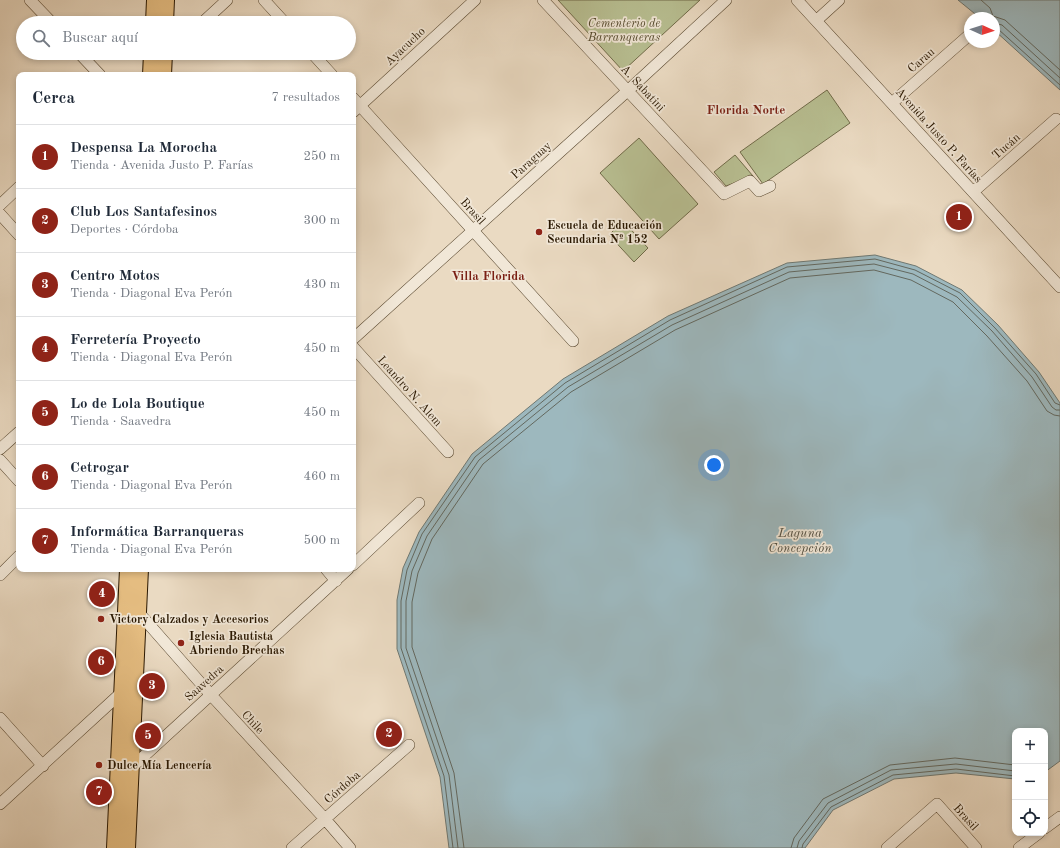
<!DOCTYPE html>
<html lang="es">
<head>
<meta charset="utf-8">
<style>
	:root { --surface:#fff; --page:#f2f2f3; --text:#1f2937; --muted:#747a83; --line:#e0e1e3; --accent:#8f2418 }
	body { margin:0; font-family:"Old Standard TT",serif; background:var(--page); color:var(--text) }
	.controls { position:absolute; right:12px; bottom:12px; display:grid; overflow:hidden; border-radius:8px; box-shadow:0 2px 6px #0003 }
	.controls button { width:36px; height:36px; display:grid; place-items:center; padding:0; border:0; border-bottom:1px solid var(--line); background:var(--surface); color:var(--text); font:20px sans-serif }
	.compass { position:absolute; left:964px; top:12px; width:36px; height:36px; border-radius:50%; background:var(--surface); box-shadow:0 2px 6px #0003; rotate:93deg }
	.you { position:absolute; left:714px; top:465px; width:14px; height:14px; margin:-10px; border:3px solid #fff; border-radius:50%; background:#1a73e8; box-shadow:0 0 0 6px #1a73e833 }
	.badge { display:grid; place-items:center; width:26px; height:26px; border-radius:50%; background:var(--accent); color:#fff; font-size:13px; font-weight:700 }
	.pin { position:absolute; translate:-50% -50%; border:2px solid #fff; box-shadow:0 1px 4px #0006 }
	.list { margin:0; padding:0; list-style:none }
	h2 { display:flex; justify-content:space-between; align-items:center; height:52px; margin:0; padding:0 16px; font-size:17px }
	h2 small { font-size:13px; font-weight:400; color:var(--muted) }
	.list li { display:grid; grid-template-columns:26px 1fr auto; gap:12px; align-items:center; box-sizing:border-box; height:64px; padding:0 16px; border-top:1px solid var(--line) }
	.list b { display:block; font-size:15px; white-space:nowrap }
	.list p { margin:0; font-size:13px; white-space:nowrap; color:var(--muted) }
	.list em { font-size:13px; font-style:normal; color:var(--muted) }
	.icon { flex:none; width:22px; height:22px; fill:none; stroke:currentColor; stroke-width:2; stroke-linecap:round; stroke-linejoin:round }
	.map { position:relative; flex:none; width:1060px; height:848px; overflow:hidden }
	.search { position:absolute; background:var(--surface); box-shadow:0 2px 6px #0003; left:16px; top:16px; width:340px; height:44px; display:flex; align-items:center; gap:10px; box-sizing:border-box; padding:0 14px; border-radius:22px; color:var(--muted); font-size:15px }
	.panel { position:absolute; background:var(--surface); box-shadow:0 2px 6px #0003; left:16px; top:72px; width:340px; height:500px; border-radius:8px }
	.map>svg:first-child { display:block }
	.green { fill:#b8bf92; stroke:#706b49 }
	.water { fill:#9db8be; stroke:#6f7872 }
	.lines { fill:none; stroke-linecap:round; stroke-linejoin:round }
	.shore { stroke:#63685f; stroke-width:1 }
	.minor-casing { stroke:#594830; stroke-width:12 }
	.major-casing { stroke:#291700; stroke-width:16 }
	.minor { stroke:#f1e7d7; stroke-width:11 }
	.major { stroke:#e5bd81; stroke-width:14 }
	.poi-dot { fill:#8f2418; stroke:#f1e7d7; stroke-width:1.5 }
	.labels { text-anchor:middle; stroke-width:3.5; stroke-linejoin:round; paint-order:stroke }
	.park-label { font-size:12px; font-style:italic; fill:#54492c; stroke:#f1e7d7 }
	.street-label { font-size:12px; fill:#291700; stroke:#f1e7d7 }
	.poi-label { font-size:12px; font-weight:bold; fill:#291700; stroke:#f1e7d7; text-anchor:start }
	.neighbourhood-label { font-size:13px; font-weight:bold; fill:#7a1f14; stroke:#f1e7d7 }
	.water-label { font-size:13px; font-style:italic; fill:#524f42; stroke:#f1e7d7 }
</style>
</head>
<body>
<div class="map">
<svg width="1060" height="848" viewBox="0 0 1060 848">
	<rect width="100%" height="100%" fill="#eadac2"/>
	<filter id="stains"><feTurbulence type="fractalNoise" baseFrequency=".005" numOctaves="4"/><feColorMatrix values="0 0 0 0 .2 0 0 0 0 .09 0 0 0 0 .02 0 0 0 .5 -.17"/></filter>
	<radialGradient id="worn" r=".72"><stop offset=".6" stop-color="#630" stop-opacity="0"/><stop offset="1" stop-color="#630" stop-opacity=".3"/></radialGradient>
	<path class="green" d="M558,0H700L623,71Z
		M827,90L850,123L763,184L740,152Z
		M639,138L698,204L659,239L600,173Z
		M735,155L753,176L726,186L714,172Z
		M623,221L648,248L634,262L609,235Z"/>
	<path class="water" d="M958,0H1060V90L994,30V18H980Z
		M875,255L916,266L962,290L998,325L1039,372L1060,403V761L1045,772V731H1015V779L956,773L894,779L833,810L805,848H449L440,777L397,649V600L403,568L419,532L472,454L563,379L668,316L787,263Z"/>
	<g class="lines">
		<path class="shore" d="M981,0L990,8L993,16L1005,20L1060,70
			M994,23L1002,25L1060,78
			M994,28L998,29L1060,85
			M453,848L444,776L401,648V601L407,570L422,534L475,457L565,383L670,320L787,267L875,259L915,270L960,293L995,328L1036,374L1055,403L1060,405
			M458,848L449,775L406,648V601L412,571L427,536L479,460L568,387L672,325L789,272L874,264L913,274L957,297L992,331L1032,377L1052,407L1056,410H1060
			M464,848L454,773L412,647V602L418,573L432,539L483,464L571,392L675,330L790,278L874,270L911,280L953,302L987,336L1027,381L1047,411L1054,415L1060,416
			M791,848L794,838L823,799L890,765L955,758L1015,765
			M797,848L799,841L828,803L891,770L956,764L1015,771
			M802,848L803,844L831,807L893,775L956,769L1015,776"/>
		<g class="minor-casing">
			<path id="minor" d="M30,0L52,23
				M264,0L285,23
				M543,0L724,194L750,181L759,191L770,186
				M797,0L1060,287
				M817,20L839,0
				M202,23L227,0
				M79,53L100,75
				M312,53L332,75
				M353,98L573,341
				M892,103L968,36
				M353,112L475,0
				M973,192L1056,119
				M0,205L19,187
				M0,214L19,235
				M353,339L634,85L726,0
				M353,347L448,452
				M0,449L19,432
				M0,460L19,481
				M353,565L419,503
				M326,569L336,581
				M0,575L19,556
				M139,613L211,695L325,819L350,848
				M0,718L43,766
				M131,768L348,569
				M0,804L121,693
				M1045,828L1060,817
				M292,848L409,745
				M887,848L937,804L976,848
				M1019,848L1039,833"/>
		</g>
		<g class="major-casing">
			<path id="major" d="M153,23L154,0
				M166,23L167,0
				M150,75L151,53
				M164,75L165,53
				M114,848L127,569
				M128,848L141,569"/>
		</g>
		<use href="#minor" class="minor"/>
		<use href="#major" class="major"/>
	</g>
	<g class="poi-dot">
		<circle cx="539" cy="232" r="4"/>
		<circle cx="101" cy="619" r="4"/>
		<circle cx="181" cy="643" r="4"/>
		<circle cx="99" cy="765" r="4"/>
	</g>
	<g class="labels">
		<g class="park-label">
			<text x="624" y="27">Cementerio de<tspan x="624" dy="14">Barranqueras</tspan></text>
		</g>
		<g class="street-label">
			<text transform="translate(405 46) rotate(-43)" y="4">Ayacucho</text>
			<text transform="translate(921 60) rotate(-41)" y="4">Carau</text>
			<text transform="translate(643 88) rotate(47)" y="4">A. Sabatini</text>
			<text transform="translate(939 135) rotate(48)" y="4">Avenida Justo P. Farías</text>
			<text transform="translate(1006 146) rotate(-41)" y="4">Tucán</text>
			<text transform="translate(531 160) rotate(-42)" y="4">Paraguay</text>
			<text transform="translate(473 211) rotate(48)" y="4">Brasil</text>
			<text transform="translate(410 391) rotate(48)" y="4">Leandro N. Alem</text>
			<text transform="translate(204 683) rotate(-42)" y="4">Saavedra</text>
			<text transform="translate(253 722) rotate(47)" y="4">Chile</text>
			<text transform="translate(342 787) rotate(-41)" y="4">Córdoba</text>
			<text transform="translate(966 817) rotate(48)" y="4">Brasil</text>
		</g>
		<g class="poi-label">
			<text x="547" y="229">Escuela de Educación<tspan x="547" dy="14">Secundaria Nº 152</tspan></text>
			<text x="109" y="623">Victory Calzados y Accesorios</text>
			<text x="189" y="640">Iglesia Bautista<tspan x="189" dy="14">Abriendo Brechas</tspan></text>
			<text x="107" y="769">Dulce Mía Lencería</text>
		</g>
		<g class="neighbourhood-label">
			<text x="746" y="114">Florida Norte</text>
			<text x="488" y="280">Villa Florida</text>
		</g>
		<g class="water-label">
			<text x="800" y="537">Laguna<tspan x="800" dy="15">Concepción</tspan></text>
		</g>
	</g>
	<rect width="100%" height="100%" filter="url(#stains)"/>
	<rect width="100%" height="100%" fill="url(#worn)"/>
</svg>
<div class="controls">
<button>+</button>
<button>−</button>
<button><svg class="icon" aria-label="locate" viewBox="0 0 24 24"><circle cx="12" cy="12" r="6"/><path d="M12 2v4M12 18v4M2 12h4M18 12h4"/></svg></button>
</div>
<svg class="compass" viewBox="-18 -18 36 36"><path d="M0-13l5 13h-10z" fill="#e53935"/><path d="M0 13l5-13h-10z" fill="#747a83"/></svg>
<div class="you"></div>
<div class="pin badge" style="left:959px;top:217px">1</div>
<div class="pin badge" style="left:389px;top:734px">2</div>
<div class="pin badge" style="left:152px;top:686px">3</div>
<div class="pin badge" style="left:102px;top:594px">4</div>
<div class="pin badge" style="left:148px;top:736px">5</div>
<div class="pin badge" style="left:101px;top:662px">6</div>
<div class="pin badge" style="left:99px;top:792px">7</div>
<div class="search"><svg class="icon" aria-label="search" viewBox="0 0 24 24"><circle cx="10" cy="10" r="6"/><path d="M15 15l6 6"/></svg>Buscar aquí</div>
<section class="panel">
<h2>Cerca<small>7 resultados</small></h2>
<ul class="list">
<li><span class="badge">1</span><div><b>Despensa La Morocha</b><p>Tienda · Avenida Justo P. Farías</p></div><em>250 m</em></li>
<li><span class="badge">2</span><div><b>Club Los Santafesinos</b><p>Deportes · Córdoba</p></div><em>300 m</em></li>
<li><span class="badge">3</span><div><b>Centro Motos</b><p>Tienda · Diagonal Eva Perón</p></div><em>430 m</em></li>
<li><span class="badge">4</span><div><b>Ferretería Proyecto</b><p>Tienda · Diagonal Eva Perón</p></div><em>450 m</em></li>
<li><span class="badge">5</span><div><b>Lo de Lola Boutique</b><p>Tienda · Saavedra</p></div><em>450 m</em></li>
<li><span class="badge">6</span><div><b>Cetrogar</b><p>Tienda · Diagonal Eva Perón</p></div><em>460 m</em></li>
<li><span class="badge">7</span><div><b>Informática Barranqueras</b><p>Tienda · Diagonal Eva Perón</p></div><em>500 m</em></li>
</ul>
</section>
</div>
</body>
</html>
